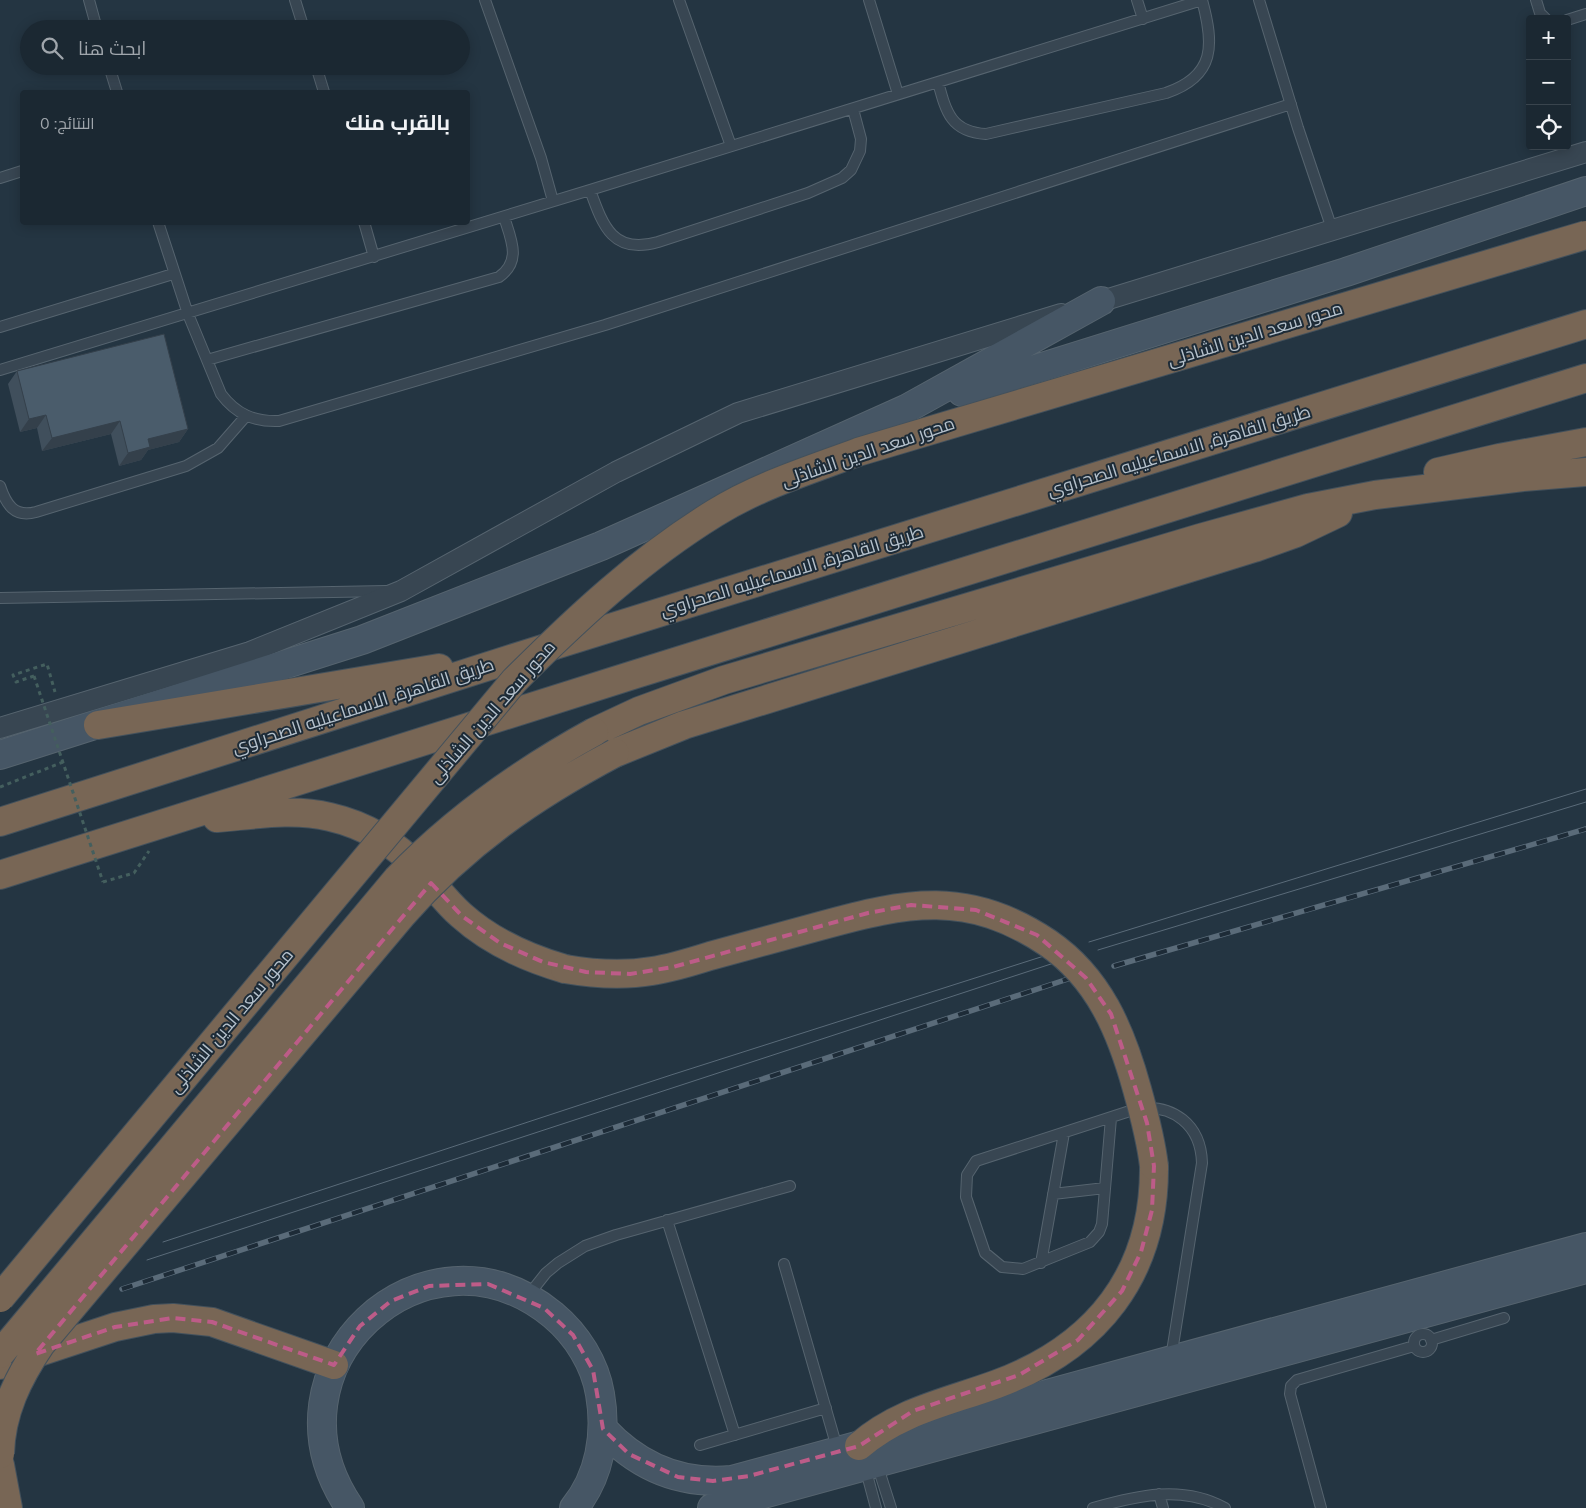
<!DOCTYPE html>
<html lang="ar">
<head>
<meta charset="utf-8">
<style>
	:root { --surface:#1b2832; --page:#24303a; --text:#f1f3f6; --muted:#a0a6ac; --line:#39444d }
	body { margin:0; font-family:Mulish,Cairo,sans-serif; background:var(--page); color:var(--text); direction:rtl }
	.controls { position:absolute; right:15px; top:15px; display:grid; overflow:hidden; border-radius:5px; box-shadow:0 2px 12px #0003 }
	.controls button { width:45px; height:45px; display:grid; place-items:center; padding:0; border:0; border-bottom:1px solid var(--line); background:var(--surface); color:var(--text); font:25px sans-serif }
	.list { margin:0; padding:0; list-style:none }
	h2 { display:flex; justify-content:space-between; align-items:center; height:65px; margin:0; padding:0 20px; font-size:21px }
	h2 small { font-size:16px; font-weight:400; color:var(--muted) }
	.icon { flex:none; width:28px; height:28px; fill:none; stroke:currentColor; stroke-width:2; stroke-linecap:round; stroke-linejoin:round }
	.map { position:relative; flex:none; width:1586px; height:1508px; overflow:hidden; direction:ltr }
	.search { position:absolute; background:var(--surface); box-shadow:0 2px 12px #0003; left:20px; top:20px; width:450px; height:55px; display:flex; align-items:center; gap:12px; box-sizing:border-box; padding:0 18px; border-radius:28px; color:var(--muted); font-size:19px }
	.panel { position:absolute; background:var(--surface); box-shadow:0 2px 12px #0003; left:20px; top:90px; width:450px; height:135px; border-radius:5px; direction:rtl }
	.map>svg:first-child { display:block }
	.lines { fill:none; stroke-linecap:round; stroke-linejoin:round }
	.lane-casing { stroke:#56646f; stroke-width:12 }
	.street-casing { stroke:#56646f; stroke-width:22 }
	.secondary-casing { stroke:#56646f; stroke-width:30 }
	.highway-casing { stroke:#43515c; stroke-width:30 }
	.path { stroke:#445f5e; stroke-width:3; stroke-dasharray:4 4; stroke-linecap:butt }
	.lane { stroke:#384652; stroke-width:10 }
	.street { stroke:#384652; stroke-width:20 }
	.secondary { stroke:#465665; stroke-width:28 }
	.highway { stroke:#786655; stroke-width:28 }
	.tram { stroke:#5a6b79; stroke-width:1 }
	.rail-casing { stroke:#5a6b79; stroke-width:5.5 }
	.rail { stroke:#1d2b37; stroke-width:4; stroke-dasharray:11; stroke-linecap:butt }
	.highway-bridge-casing { stroke:#43515c; stroke-width:30; stroke-linecap:butt }
	.path-bridge { stroke:#445f5e; stroke-width:3; stroke-dasharray:4 4; stroke-linecap:butt }
	.highway-bridge { stroke:#786655; stroke-width:28 }
	.wall { fill:#404f5c }
	.shaded-wall { fill:#34404b }
	.building { fill:#4a5c6b; stroke:#34404b }
	.marked { fill:none; stroke:#bd5c88; stroke-width:4; stroke-dasharray:10 6; stroke-linejoin:round }
	.labels { text-anchor:middle; stroke-width:4; stroke-linejoin:round; paint-order:stroke }
	.street-label { font-size:18px; fill:#b5c1cc; stroke:#1d2b37 }
</style>
</head>
<body>
<div class="map">
<svg width="1586" height="1508" viewBox="0 0 1586 1508">
	<rect width="100%" height="100%" fill="#243542"/>
	<g class="lines">
		<g class="lane-casing">
			<path id="lane" d="M89,0L97,29
				M295,0L304,29
				M485,0L541,158L553,201
				M679,0L731,146
				M869,0L898,94
				M1137,0L1143,19
				M1259,0L1298,128L1333,232
				M1536,0L1540,13L1546,19
				M1567,20L1586,14
				M109,66L117,92
				M316,66L324,92
				M938,82C946,112 951,132 986,134L1166,93C1216,76 1214,44 1202,0
				M0,178L22,171
				M590,190C603,226 613,255 658,242L808,193L842,178L851,170L860,151L861,139L853,109
				M158,222L188,314L221,394C236,414 254,422 279,421L605,325L1291,104
				M364,222L374,257
				M0,327L173,274
				M207,360L499,277C522,261 511,239 504,217
				M0,370L590,190L1202,0
				M0,486C6,504 14,518 36,512L186,466L218,448L246,416
				M0,598L386,591
				M1111,1118L1102,1224L1099,1232L1090,1242L1023,1269L1002,1267L985,1253L966,1197L967,1175L976,1161L1136,1109C1173,1103 1201,1125 1202,1163L1171,1358
				M1053,1194L1105,1188
				M667,1220L735,1435
				M1041,1263L1064,1133
				M784,1264L838,1451
				M527,1297L546,1273L558,1263L585,1246L616,1235L790,1186
				M1414 1343a9 9 0 1 1 18 0a9 9 0 1 1-18 0Z
				M1431,1340L1504,1318
				M700,1445L826,1408
				M877,1464L891,1508
				M865,1467L876,1508
				M1159,1494L1163,1508
				M1093,1508C1136,1496 1182,1484 1225,1508
				M1321,1508L1290,1394L1291,1386L1297,1380L1414,1346"/>
		</g>
		<g class="street-casing">
			<path id="street" d="M1089,305L1586,152
				M0,728L250,652L401,591L616,472L738,413L1061,314"/>
		</g>
		<g class="secondary-casing">
			<path id="secondary" d="M962,392L1346,272L1586,191
				M0,755L362,640L601,546L906,409L1101,301
				M603,1429C638,1467 680,1485 732,1480L1586,1247
				M350,1508C254,1368 425,1210 553,1315C577,1335 595,1364 600,1394C607,1434 600,1476 574,1508
				M712,1508L1586,1269"/>
		</g>
		<g class="highway-casing">
			<path id="highway" d="M1438,472L1499,458L1586,442
				M98,725L439,668
				M594,732L639,711L724,680L1200,538L1308,508L1375,495L1523,477L1586,472
				M615,753L684,725L1254,548L1296,533L1338,513
				M217,818C254,815 293,808 330,817C365,825 396,844 420,870C434,885 446,902 461,915C491,942 527,958 565,969
				M0,822L520,656L1586,324
				M0,875L633,675L1586,378
				M0,1365L115,1327L154,1319L173,1318L212,1322L334,1365
				M859,1446C899,1411 948,1402 997,1384C1097,1347 1155,1274 1154,1166
				M0,1465L8,1508"/>
		</g>
		<path class="path" d="M34,676L16,682L13,675L47,664L55,692
			M0,787L63,762
			M103,882L134,873L149,851"/>
		<use href="#lane" class="lane"/>
		<use href="#street" class="street"/>
		<use href="#secondary" class="secondary"/>
		<use href="#highway" class="highway"/>
		<path class="tram" d="M1089,942L1586,789
			M1098,950L1586,802
			M163,1242L671,1075L1044,956
			M147,1260L1054,963"/>
		<g class="rail-casing">
			<path id="rail" d="M1114,966L1586,829
				M122,1289L1071,978"/>
		</g>
		<use href="#rail" class="rail"/>
		<g class="highway-bridge-casing">
			<path id="highway-bridge" d="M565,969C594,974 622,976 652,971C672,968 691,962 710,956C747,946 783,936 820,926C907,902 968,889 1048,943C1099,978 1121,1031 1137,1089C1144,1114 1151,1140 1154,1166
				M0,1298L514,681C576,619 640,559 715,513C758,486 810,470 858,452L1586,235
				M0,1354L397,879C455,819 521,772 594,732
				M0,1454C1,1412 18,1378 41,1344L402,915C464,844 532,797 615,753"/>
		</g>
		<path class="path-bridge" d="M34,676L103,882"/>
		<use href="#highway-bridge" class="highway-bridge"/>
	</g>
	<path class="wall" d="M17,371L188,429L179,442L148,450L141,460L119,466L111,434L42,451L37,428L20,432L8,384Z"/>
	<path class="shaded-wall" d="M46,415L37,428L20,432L29,419Z
		M120,421L111,434L42,451L52,438Z
		M188,429L179,442L148,450L141,460L119,466L128,453L148,439Z"/>
	<path class="building" d="M164,334L188,429L148,439L150,447L128,453L120,421L52,438L46,415L29,419L17,371Z"/>
	<path class="marked" d="M431,883L462,916L500,943L543,962L586,972L630,974L673,967L868,913L911,905L976,910L1037,935L1086,978L1111,1014L1147,1123L1154,1166L1152,1210L1141,1252L1122,1291L1078,1340L1019,1375L913,1411L859,1446L749,1476L713,1481L678,1477L629,1454L603,1429L593,1370L573,1335L544,1308L488,1284L429,1286L391,1301L360,1326L334,1365L212,1322L173,1318L115,1327L35,1354Z"/>
	<g class="labels">
		<g class="street-label">
			<text transform="translate(1255 334) rotate(-17)" y="6">محور سعد الدين الشاذلى</text>
			<text transform="translate(1179 451) rotate(-17)" y="6">طريق القاهرة, الاسماعيليه الصحراوي</text>
			<text transform="translate(868 452) rotate(-19)" y="6">محور سعد الدين الشاذلى</text>
			<text transform="translate(792 571) rotate(-17)" y="6">طريق القاهرة, الاسماعيليه الصحراوي</text>
			<text transform="translate(363 706) rotate(-18)" y="6">طريق القاهرة, الاسماعيليه الصحراوي</text>
			<text transform="translate(492 712) rotate(-49)" y="6">محور سعد الدين الشاذلى</text>
			<text transform="translate(231 1021) rotate(-50)" y="6">محور سعد الدين الشاذلى</text>
		</g>
	</g>
</svg>
<div class="controls">
<button>+</button>
<button>−</button>
<button><svg class="icon" aria-label="locate" viewBox="0 0 24 24"><circle cx="12" cy="12" r="6"/><path d="M12 2v4M12 18v4M2 12h4M18 12h4"/></svg></button>
</div>
<div class="search"><svg class="icon" aria-label="search" viewBox="0 0 24 24"><circle cx="10" cy="10" r="6"/><path d="M15 15l6 6"/></svg>ابحث هنا</div>
<section class="panel">
<h2>بالقرب منك<small>النتائج: 0</small></h2>
<ul class="list">
</ul>
</section>
</div>
</body>
</html>
